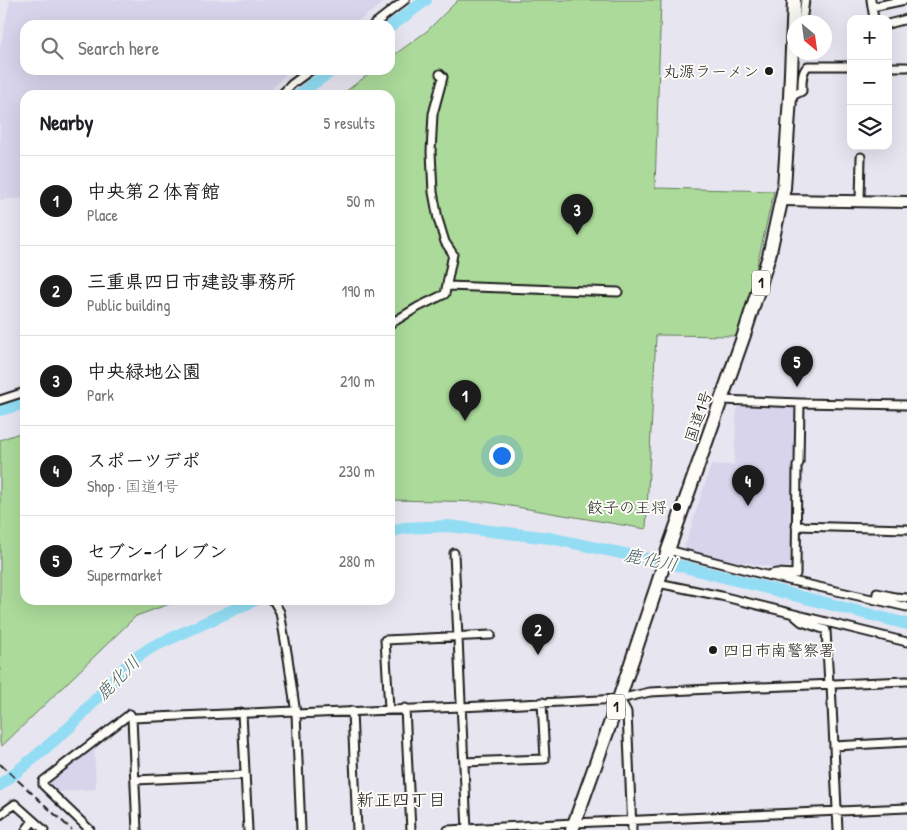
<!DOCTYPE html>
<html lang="en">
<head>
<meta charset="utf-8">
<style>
	:root { --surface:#fff; --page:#f6f6f6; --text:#202124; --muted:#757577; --line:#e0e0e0; --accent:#1c1c1c }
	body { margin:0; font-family:"Patrick Hand","Klee One",sans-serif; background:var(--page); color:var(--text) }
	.controls { position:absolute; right:15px; top:15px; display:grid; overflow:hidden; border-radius:10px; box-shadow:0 5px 20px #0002 }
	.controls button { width:45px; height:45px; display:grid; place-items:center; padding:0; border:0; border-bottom:1px solid var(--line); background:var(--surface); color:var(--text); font:25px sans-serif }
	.compass { position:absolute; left:787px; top:15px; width:45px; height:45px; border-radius:50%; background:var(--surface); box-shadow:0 5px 20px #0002; rotate:151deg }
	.you { position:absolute; left:501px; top:455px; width:18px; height:18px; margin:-12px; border:4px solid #fff; border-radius:50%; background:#1a73e8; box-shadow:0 0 0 8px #1a73e833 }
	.badge { display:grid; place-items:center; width:32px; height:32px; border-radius:50%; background:var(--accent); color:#fff; font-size:16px; font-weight:700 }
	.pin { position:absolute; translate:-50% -41px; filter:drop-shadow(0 1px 2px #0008) }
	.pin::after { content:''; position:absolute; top:26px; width:18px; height:15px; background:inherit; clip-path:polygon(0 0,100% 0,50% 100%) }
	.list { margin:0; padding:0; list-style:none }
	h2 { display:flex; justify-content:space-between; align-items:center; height:65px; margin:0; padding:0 20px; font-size:21px }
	h2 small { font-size:16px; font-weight:400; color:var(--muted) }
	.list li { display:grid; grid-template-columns:32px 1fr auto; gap:15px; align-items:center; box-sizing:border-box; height:90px; padding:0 20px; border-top:1px solid var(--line) }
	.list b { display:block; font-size:19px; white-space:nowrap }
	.list p { margin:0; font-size:16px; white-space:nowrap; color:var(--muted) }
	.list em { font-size:16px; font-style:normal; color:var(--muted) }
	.icon { flex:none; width:28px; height:28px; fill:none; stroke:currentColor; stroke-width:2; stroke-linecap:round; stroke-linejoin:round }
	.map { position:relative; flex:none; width:907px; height:830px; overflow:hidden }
	.search { position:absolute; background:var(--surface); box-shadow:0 5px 20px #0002; left:20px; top:20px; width:375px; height:55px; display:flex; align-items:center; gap:12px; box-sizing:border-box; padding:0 18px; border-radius:15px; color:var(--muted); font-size:19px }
	.panel { position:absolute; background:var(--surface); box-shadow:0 5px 20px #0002; left:20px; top:90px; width:375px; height:515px; border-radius:15px }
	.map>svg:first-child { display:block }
	.built { fill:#d7d4eb }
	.green { fill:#abda9a; stroke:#647b5b }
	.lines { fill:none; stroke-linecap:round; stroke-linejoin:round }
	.river { stroke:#92ddf4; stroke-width:12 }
	.street-casing { stroke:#1c1c1c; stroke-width:11 }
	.secondary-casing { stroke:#1c1c1c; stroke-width:14 }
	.highway-casing { stroke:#1c1c1c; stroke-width:16 }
	.street { stroke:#fdfcf7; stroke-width:7 }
	.secondary { stroke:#fdfcf7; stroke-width:10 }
	.highway { stroke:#fdfcf7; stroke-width:12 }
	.rail { stroke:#1c1c1c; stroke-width:2; stroke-dasharray:8 4; stroke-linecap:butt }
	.poi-dot { fill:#1c1c1c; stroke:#fdfcf7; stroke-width:2 }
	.labels { text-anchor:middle; stroke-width:4; stroke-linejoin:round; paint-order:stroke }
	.shield { fill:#fdfcf7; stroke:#605f5e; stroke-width:1 }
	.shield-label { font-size:15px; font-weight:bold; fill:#1c1c1c }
	.poi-label { font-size:16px; fill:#1c1c1c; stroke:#fdfcf7; text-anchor:end }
	.street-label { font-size:16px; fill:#1c1c1c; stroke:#fdfcf7 }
	.water-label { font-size:18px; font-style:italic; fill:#456068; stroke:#fdfcf7 }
	.neighbourhood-label { font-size:18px; fill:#1c1c1c; stroke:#fdfcf7 }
</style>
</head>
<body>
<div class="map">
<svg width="907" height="830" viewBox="0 0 907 830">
	<rect width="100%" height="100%" fill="#e7e5f0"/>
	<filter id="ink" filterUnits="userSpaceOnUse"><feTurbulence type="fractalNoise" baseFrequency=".02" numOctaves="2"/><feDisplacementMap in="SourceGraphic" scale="10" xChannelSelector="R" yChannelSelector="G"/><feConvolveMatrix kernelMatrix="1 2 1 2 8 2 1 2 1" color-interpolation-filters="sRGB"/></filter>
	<g filter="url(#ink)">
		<path class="built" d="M10,0H387L353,25H25V70H289L267,95H25V198L0,200V48Z
			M737,407L796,408L795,463L794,469L791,566L783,569L683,552L711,465H734Z
			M94,744L96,789L54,792L46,784L47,780Z"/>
		<path class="green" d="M458,0H661L655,188L774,191L746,313L737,336L656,335L646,529L487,502L390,500V95H341L374,70H390V58L427,31Z
			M25,431V600H180L136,616L2,746L0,743V440Z"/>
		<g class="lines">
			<path class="river" d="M390,27L426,0
				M299,95L311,85L333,70
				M0,410L25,403
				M390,532L404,528L448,526L550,538L677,565L907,624
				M0,785L35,757L72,725L131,661L152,647L255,600"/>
			<g class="street-casing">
				<path id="street" d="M871,0L874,19
					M872,7L905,0
					M802,22L805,0
					M888,24L907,19
					M373,25L405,0
					M888,67H907
					M281,95L292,84L311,70
					M790,97L802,91C802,83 801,72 808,66H851
					M860,201L861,157
					M447,286L618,292
					M390,324L418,307L445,294L453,254L445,242L438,219L433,192L431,152L433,114L443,77L440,74
					M0,400L25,392
					M721,400L800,403L907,405
					M796,526L907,529
					M668,550L766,575L907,607
					M454,553L467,830
					M768,575L776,573L796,574L797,466L799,463L800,403
					M658,583L721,596L907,642
					M877,593L895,597L907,598
					M273,600L280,612L288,658L296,714L301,830
					M796,617L802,622L826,630L829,684
					M831,684L838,830
					M620,699L627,712L632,830
					M405,708L411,830
					M389,709L385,640L491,635
					M352,711L357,830
					M242,713L248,830
					M296,714L461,707L619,699L650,692L710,689L907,681
					M834,746L907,742
					M464,762L545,759L542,702
					M135,780L245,775
					M0,815L15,804L44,830
					M26,830L33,821
					M90,830L43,785V781L130,714L132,718
					M137,830L132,718L295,711
					M448,830L574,823L907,808"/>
			</g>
			<g class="secondary-casing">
				<path id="secondary" d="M782,200L907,202"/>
			</g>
			<g class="highway-casing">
				<path id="highway" d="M572,830L619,699L658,583L668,550L744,335L769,256L784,188L790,97L794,0"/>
			</g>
			<use href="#street" class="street"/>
			<use href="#secondary" class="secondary"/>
			<use href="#highway" class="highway"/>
			<path class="rail" d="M0,764L72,830"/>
		</g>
	</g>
	<g class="poi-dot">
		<circle cx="769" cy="71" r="5"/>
		<circle cx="677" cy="507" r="5"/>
		<circle cx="713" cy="650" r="5"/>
	</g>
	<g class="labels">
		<g class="shield">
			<rect x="752" y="270.5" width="18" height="25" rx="4"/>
			<rect x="607" y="694.5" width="18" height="25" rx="4"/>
		</g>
		<g class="shield-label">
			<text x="761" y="288">1</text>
			<text x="616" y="712">1</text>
		</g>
		<g class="poi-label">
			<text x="759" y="77">丸源ラーメン</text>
			<text x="667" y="513">餃子の王将</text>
			<text x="723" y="656" text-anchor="start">四日市南警察署</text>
		</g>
		<g class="street-label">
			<text transform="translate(698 416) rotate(-71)" y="6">国道1号</text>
		</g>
		<g class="water-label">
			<text transform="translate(651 560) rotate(12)" y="6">鹿化川</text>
			<text transform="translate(118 678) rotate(-45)" y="6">鹿化川</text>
		</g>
		<g class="neighbourhood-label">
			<text x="401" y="806">新正四丁目</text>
		</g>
	</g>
</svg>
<div class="controls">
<button>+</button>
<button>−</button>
<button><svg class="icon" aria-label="layers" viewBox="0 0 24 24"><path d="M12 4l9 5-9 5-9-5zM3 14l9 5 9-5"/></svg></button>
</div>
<svg class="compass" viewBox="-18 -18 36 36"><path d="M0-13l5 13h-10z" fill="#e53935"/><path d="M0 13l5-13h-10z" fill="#757577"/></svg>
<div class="you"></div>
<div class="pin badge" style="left:465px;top:421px">1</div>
<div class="pin badge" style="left:538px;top:655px">2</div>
<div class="pin badge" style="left:577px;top:235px">3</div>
<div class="pin badge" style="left:748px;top:506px">4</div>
<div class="pin badge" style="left:797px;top:387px">5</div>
<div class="search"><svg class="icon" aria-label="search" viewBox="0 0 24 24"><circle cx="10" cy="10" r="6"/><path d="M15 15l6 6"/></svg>Search here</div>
<section class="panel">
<h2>Nearby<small>5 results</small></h2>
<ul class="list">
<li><span class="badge">1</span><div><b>中央第２体育館</b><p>Place</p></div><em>50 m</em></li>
<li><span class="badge">2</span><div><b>三重県四日市建設事務所</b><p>Public building</p></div><em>190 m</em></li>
<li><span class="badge">3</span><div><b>中央緑地公園</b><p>Park</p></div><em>210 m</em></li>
<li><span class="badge">4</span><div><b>スポーツデポ</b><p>Shop · 国道1号</p></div><em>230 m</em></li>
<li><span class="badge">5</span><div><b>セブン-イレブン</b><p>Supermarket</p></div><em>280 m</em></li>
</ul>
</section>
</div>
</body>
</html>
